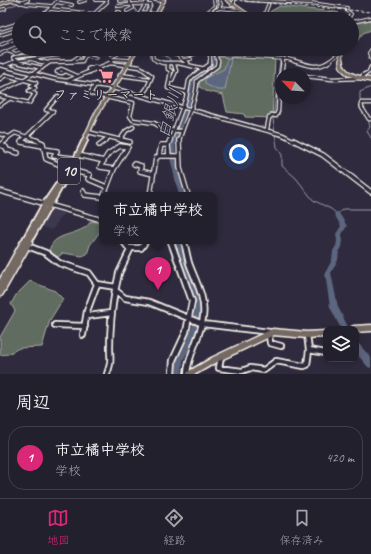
<!DOCTYPE html>
<html lang="ja">
<head>
<meta charset="utf-8">
<style>
	:root { --surface:#23202e; --page:#2f2d3a; --text:#f1f3f6; --muted:#a3a3aa; --line:#403e4a; --accent:#db2777 }
	body { margin:0; font-family:Caveat,"Klee One",sans-serif; background:var(--page); color:var(--text) }
	.controls { position:absolute; right:12px; bottom:12px; display:grid; overflow:hidden; border-radius:8px; box-shadow:0 2px 10px #0003 }
	.controls button { width:36px; height:36px; display:grid; place-items:center; padding:0; border:0; border-bottom:1px solid var(--line); background:var(--surface); color:var(--text); font:20px sans-serif }
	.compass { position:absolute; left:275px; top:68px; width:36px; height:36px; border-radius:50%; background:var(--surface); box-shadow:0 2px 10px #0003; rotate:295deg }
	.you { position:absolute; left:239px; top:154px; width:14px; height:14px; margin:-10px; border:3px solid #fff; border-radius:50%; background:#1a73e8; box-shadow:0 0 0 6px #1a73e833 }
	.badge { display:grid; place-items:center; width:26px; height:26px; border-radius:50%; background:var(--accent); color:#fff; font-size:13px; font-weight:700 }
	.pin { position:absolute; translate:-50% -33px; filter:drop-shadow(0 1px 2px #0008) }
	.pin::after { content:''; position:absolute; top:21px; width:14px; height:12px; background:inherit; clip-path:polygon(0 0,100% 0,50% 100%) }
	.popup { position:absolute; left:99px; top:192px; width:118px; height:52px; box-sizing:border-box; display:grid; place-content:center; border-radius:8px; background:var(--surface); filter:drop-shadow(0 1px 3px #0005); font-size:13px; white-space:nowrap; color:var(--muted) }
	.popup b { font-size:15px; color:var(--text) }
	.popup::after { content:''; position:absolute; left:50%; top:100%; margin-left:-8px; border:8px solid transparent; border-top-color:var(--surface) }
	.list { margin:0; padding:0; list-style:none }
	h2 { display:flex; justify-content:space-between; align-items:center; height:52px; margin:0; padding:0 16px; font-size:17px }
	h2 small { font-size:13px; font-weight:400; color:var(--muted) }
	.list li { display:grid; grid-template-columns:26px 1fr auto; gap:12px; align-items:center; box-sizing:border-box; height:64px; margin:0 8px 8px; padding:0 8px; border:1px solid var(--line); border-radius:16px }
	.list b { display:block; font-size:15px; white-space:nowrap }
	.list p { margin:0; font-size:13px; white-space:nowrap; color:var(--muted) }
	.list em { font-size:13px; font-style:normal; color:var(--muted) }
	.icon { flex:none; width:22px; height:22px; fill:none; stroke:currentColor; stroke-width:2; stroke-linecap:round; stroke-linejoin:round }
	.map { position:relative; flex:none; width:371px; height:374px; overflow:hidden }
	.search { position:absolute; background:var(--surface); box-shadow:0 2px 10px #0003; left:12px; right:12px; top:12px; height:44px; display:flex; align-items:center; gap:10px; box-sizing:border-box; padding:0 14px; border-radius:22px; color:var(--muted); font-size:15px }
	.sheet { height:124px; background:var(--surface) }
	nav { display:flex; justify-content:space-around; align-items:center; box-sizing:border-box; height:56px; border-top:1px solid var(--line); background:var(--surface); font-size:11px; color:var(--muted) }
	nav a { display:grid; justify-items:center; gap:2px }
	nav .on { color:var(--accent) }
	.map>svg:first-child { display:block }
	.built { fill:#3d384e }
	.green { fill:#616c61; stroke:#aaaea4 }
	.water { fill:#5c667f; stroke:#999ea9 }
	.lines { fill:none; stroke-linecap:round; stroke-linejoin:round }
	.stream { stroke:#999ea9; stroke-width:1 }
	.river { fill:#5c667f; fill-rule:evenodd }
	.minor-far3-casing { stroke:#f4f1e8; stroke-width:4 }
	.minor-far2-casing { stroke:#f4f1e8; stroke-width:5 }
	.minor-far1-casing { stroke:#f4f1e8; stroke-width:6 }
	.minor-casing { stroke:#f4f1e8; stroke-width:8 }
	.major-far3-casing { stroke:#f4f1e8; stroke-width:4.5 }
	.major-far2-casing { stroke:#f4f1e8; stroke-width:6 }
	.major-far1-casing { stroke:#f4f1e8; stroke-width:8 }
	.major-casing { stroke:#f4f1e8; stroke-width:9 }
	.minor-far3 { stroke:#2f2a3d; stroke-width:2 }
	.minor-far2 { stroke:#2f2a3d; stroke-width:2.5 }
	.minor-far1 { stroke:#2f2a3d; stroke-width:3.5 }
	.minor { stroke:#2f2a3d; stroke-width:4.5 }
	.major-far3 { stroke:#756964; stroke-width:2.5 }
	.major-far2 { stroke:#756964; stroke-width:3.5 }
	.major-far1 { stroke:#756964; stroke-width:4.5 }
	.major { stroke:#756964; stroke-width:6 }
	.rail { stroke:#f4f1e8; stroke-width:1; stroke-dasharray:3.5 2; stroke-linecap:butt }
	.labels { text-anchor:middle; stroke-width:3; stroke-linejoin:round; paint-order:stroke }
	.far-poi-label { font-size:13px; fill:#f4f1e8; stroke:#2f2a3d }
	.shield { fill:#2f2a3d; stroke:#b9b5b5; stroke-width:1 }
	.shield-label { font-size:15px; font-weight:bold; fill:#f4f1e8 }
	.water-label { font-size:17px; font-style:italic; fill:#b0b2b9; stroke:#2f2a3d }
</style>
</head>
<body>
<div class="map">
<svg width="371" height="374" viewBox="0 0 371 374">
	<rect width="100%" height="100%" fill="#2f2a3d"/>
	<filter id="ink" filterUnits="userSpaceOnUse"><feTurbulence type="fractalNoise" baseFrequency=".025" numOctaves="2"/><feDisplacementMap in="SourceGraphic" scale="8" xChannelSelector="R" yChannelSelector="G"/><feConvolveMatrix kernelMatrix="1 2 1 2 8 2 1 2 1" color-interpolation-filters="sRGB"/></filter>
	<g filter="url(#ink)">
		<path class="built" d="M52,209L65,212L52,230L42,227Z"/>
		<path class="green" d="M280,6L335,12L339,13L330,19H322L323,18L314,16L307,19H282L269,17L268,15L271,11Z
			M371,20V30L363,33L357,41L352,39V24Z
			M218,56L275,59L272,118L245,117L244,114L227,112L223,95L206,91L198,86C198,71 224,73 218,56Z
			M91,221L97,222L102,226V229L90,245L87,254L82,256L63,253L58,257L49,252C52,230 81,238 91,221Z
			M30,281L55,291L63,299L50,320L42,347L19,348L8,354L0,355V337L15,311L11,304L16,295Z"/>
		<path class="water" d="M229,58L231,59L225,90H217L205,84V78L224,69L227,59Z"/>
		<g class="lines">
			<path class="stream" d="M134,7L141,19
				M6,8L19,3
				M153,49L169,58L171,62
				M280,60L273,119L277,147L282,155V166L296,178L313,200L331,209L337,214L343,209H371
				M169,87L171,81
				M365,115L360,108V92L371,87
				M368,119L370,127L367,131L371,138"/>
			<path class="river" d="M215,0H217L219,3V7L209,13V19H205L206,12L216,7L217,3Z
				M206,49H210L216,59L213,66L194,80L190,103L182,122L175,146L176,158L185,195H179L170,158L171,146L178,122L186,103L190,80L210,64L212,59Z
				M337,212L339,213L347,226L342,234L343,241L342,247L339,252L338,260L331,273L338,307L349,329H341L330,307L325,273L332,260L333,251L336,246L337,241L336,234L341,226L334,214L335,213Z
				M173,241H179L202,299V319L198,331L183,361L182,374H174L175,361L191,330L194,319V299Z
				M356,343L359,344L371,358V368L368,367L356,353Z"/>
			<g class="minor-far3-casing">
				<path id="minor-far3" d="M12,0L27,4L52,6
					M148,0L140,13L155,14
					M155,0L164,1
					M246,0L311,3L347,8
					M119,1L128,0L133,8L127,11
					M56,2L72,5
					M79,2L86,0
					M20,3L28,0
					M232,5L234,4V0
					M118,6L136,4L151,5L147,13
					M219,8L240,10
					M51,9L103,15
					M0,10L5,9
					M347,11L351,14L348,19
					M94,14L107,2L106,0H96
					M209,17L237,19
					M209,18L210,13L219,8L221,4L219,0
					M33,19L47,12L58,0
					M70,19H75
					M116,19L120,12H117
					M204,19V15L215,6L214,0
					M257,19L264,16L270,0
					M352,22L371,18
					M0,29L19,23
					M0,35L19,29
					M0,45L19,37
					M80,49L91,52
					M149,49L152,51L153,59L160,62
					M176,49L171,51L186,62
					M205,49L210,56V62
					M213,49L218,62
					M285,49L287,59
					M371,50L369,53L371,59
					M7,51L16,54L29,49
					M46,51L56,49
					M122,52L133,54
					M0,54L19,46
					M175,55L195,51
					M191,55L197,53L194,50
					M216,55L288,59L298,62
					M253,57L255,49
					M31,59L43,62
					M112,59L129,60
					M183,60L191,59
					M16,61L59,55L61,52
					M72,61L82,54L96,58
					M14,62L16,61L13,58L15,57L61,51
					M59,62L82,61L86,55L97,49
					M111,62V57L122,52L116,49
					M282,62L283,58
					M328,62L340,53"/>
			</g>
			<g class="minor-far2-casing">
				<path id="minor-far2" d="M16,61H18
					M38,61L48,63
					M157,61L163,63H178L205,69
					M185,61L188,63L185,64
					M294,61C308,65 317,70 330,61
					M16,62L42,68
					M110,63L112,61
					M168,64V69L171,71L168,88L186,92
					M0,65L54,79L109,87L283,135L295,141
					M4,66L16,61
					M66,71L62,73L57,72L61,69L77,76
					M90,72L88,69L95,67L99,69
					M120,75L150,79
					M281,75L283,61
					M305,76L332,79L362,78L363,75L369,72L371,67
					M0,79L6,75L36,83L31,86L35,88L29,91L35,94L29,103L0,96
					M172,80L176,71L174,64
					M67,81L110,63L140,67L152,76L147,88L141,96
					M96,84L91,92L92,94L133,103L130,116L133,120L154,123L167,130L181,131
					M0,91L25,79L50,62L82,61
					M371,103H361L362,108L369,119H371
					M0,105L9,99
					M267,129L269,118L272,115L276,116L278,111L280,75
					M88,132L125,141
					M0,134L9,137L5,141
					M27,136L38,141
					M9,137L15,133L27,137
					M120,140L126,131L133,127
					M22,141L53,111L46,110L58,96
					M104,141L108,138
					M170,141L186,98L189,81L193,76L210,64V61
					M179,141C184,121 197,101 197,81L217,66L218,61"/>
			</g>
			<g class="minor-far1-casing">
				<path id="minor-far1" d="M23,140L21,142L43,146
					M36,140L43,143L46,159L68,168
					M121,140L130,142
					M179,140L180,168L188,195
					M293,140L323,155L371,192
					M0,145L6,140
					M0,145L6,147L7,150L18,153
					M99,145L106,140
					M120,146L128,147L114,169L100,167L108,154Z
					M44,149L57,151L54,156L73,158
					M78,155L104,161
					M159,156L161,145H168
					M169,156L168,145L170,140
					M134,164L141,166L140,171L153,174
					M70,170L90,175L88,179L107,187
					M0,191L102,220
					M83,191L85,195L102,197
					M104,195L114,169
					M150,195L156,158L159,156H179
					M124,241V243
					M171,241L172,243
					M184,241V243
					M144,243L145,241"/>
			</g>
			<g class="minor-casing">
				<path id="minor" d="M171,242L192,301L186,332L173,360L172,374
					M184,242C186,249 187,256 189,263C195,280 206,298 203,317C201,337 188,354 187,374
					M25,245L46,253L59,263L89,273L97,284L116,287L115,290L125,298L149,302L203,324L270,332
					M130,248H141L145,242
					M116,287L119,273L130,250L124,242
					M88,316L111,313
					M55,325L85,326
					M269,334L270,343L281,346
					M83,335L87,311L97,284
					M307,335L309,350
					M221,357L219,368L242,371L250,368L264,370L276,361L304,366L307,365L309,350L326,353
					M107,374C112,360 110,360 110,347C110,328 112,308 115,290"/>
			</g>
			<g class="major-far3-casing">
				<path id="major-far3" d="M227,0L254,19
					M0,4L13,0
					M154,19L164,0
					M334,49L341,55V62
					M129,62L138,49"/>
			</g>
			<g class="major-far2-casing">
				<path id="major-far2" d="M341,61C341,75 360,78 371,80
					M84,141L97,113L130,61"/>
			</g>
			<g class="major-far1-casing">
				<path id="major-far1" d="M23,243L45,204L58,185
					M28,243L78,155L85,140"/>
			</g>
			<g class="major-casing">
				<path id="major" d="M0,285L24,242
					M0,293L29,242
					M354,329L371,328
					M190,374L214,360L273,332L307,335L326,334"/>
			</g>
			<use href="#minor-far3" class="minor-far3"/>
			<use href="#minor-far2" class="minor-far2"/>
			<use href="#minor-far1" class="minor-far1"/>
			<use href="#minor" class="minor"/>
			<use href="#major-far3" class="major-far3"/>
			<use href="#major-far2" class="major-far2"/>
			<use href="#major-far1" class="major-far1"/>
			<use href="#major" class="major"/>
			<path class="rail" d="M234,0L371,12"/>
		</g>
	</g>
	<defs>
		<g id="supermarket-bare" transform="scale(1.2)"><path d="M-6-5.5h2.5l.6 2H6L4.5 2H-2.5L-4.4-4H-6ZM-1.5 3.2a1.3 1.3 0 1 0 .1 0ZM3 3.2a1.3 1.3 0 1 0 .1 0Z" fill="#ff9aa2" stroke="#2f2a3d" stroke-width="2.5" paint-order="stroke"/></g>
	</defs>
	<g fill-rule="evenodd">
		<use href="#supermarket-bare" x="106" y="76"/>
	</g>
	<g class="labels">
		<g class="far-poi-label">
			<text x="106" y="99">ファミリーマート</text>
		</g>
		<rect class="shield" x="58" y="158" width="22" height="26" rx="3"/>
		<g class="shield-label">
			<text x="69" y="176">10</text>
		</g>
		<g class="water-label">
			<text transform="translate(169 113) rotate(-74)" y="6">白銀川</text>
		</g>
	</g>
</svg>
<div class="controls">
<button><svg class="icon" aria-label="layers" viewBox="0 0 24 24"><path d="M12 4l9 5-9 5-9-5zM3 14l9 5 9-5"/></svg></button>
</div>
<svg class="compass" viewBox="-18 -18 36 36"><path d="M0-13l5 13h-10z" fill="#e53935"/><path d="M0 13l5-13h-10z" fill="#a3a3aa"/></svg>
<div class="you"></div>
<div class="pin badge" style="left:158px;top:290px">1</div>
<div class="popup"><b>市立橘中学校</b>学校</div>
<div class="search"><svg class="icon" aria-label="search" viewBox="0 0 24 24"><circle cx="10" cy="10" r="6"/><path d="M15 15l6 6"/></svg>ここで検索</div>
</div>
<section class="sheet">
<h2>周辺<small></small></h2>
<ul class="list">
<li><span class="badge">1</span><div><b>市立橘中学校</b><p>学校</p></div><em>420 m</em></li>
</ul>
</section>
<nav>
<a class="on"><svg class="icon" aria-label="map" viewBox="0 0 24 24"><path d="M3 6l6-2 6 2 6-2v14l-6 2-6-2-6 2zM9 4v14M15 6v14"/></svg>地図</a>
<a><svg class="icon" aria-label="directions" viewBox="0 0 24 24"><path d="M12 3l9 9-9 9-9-9zM9 14v-3h6M13 9l2 2-2 2"/></svg>経路</a>
<a><svg class="icon" aria-label="saved" viewBox="0 0 24 24"><path d="M7 4h10v16l-5-4-5 4z"/></svg>保存済み</a>
</nav>
</body>
</html>
